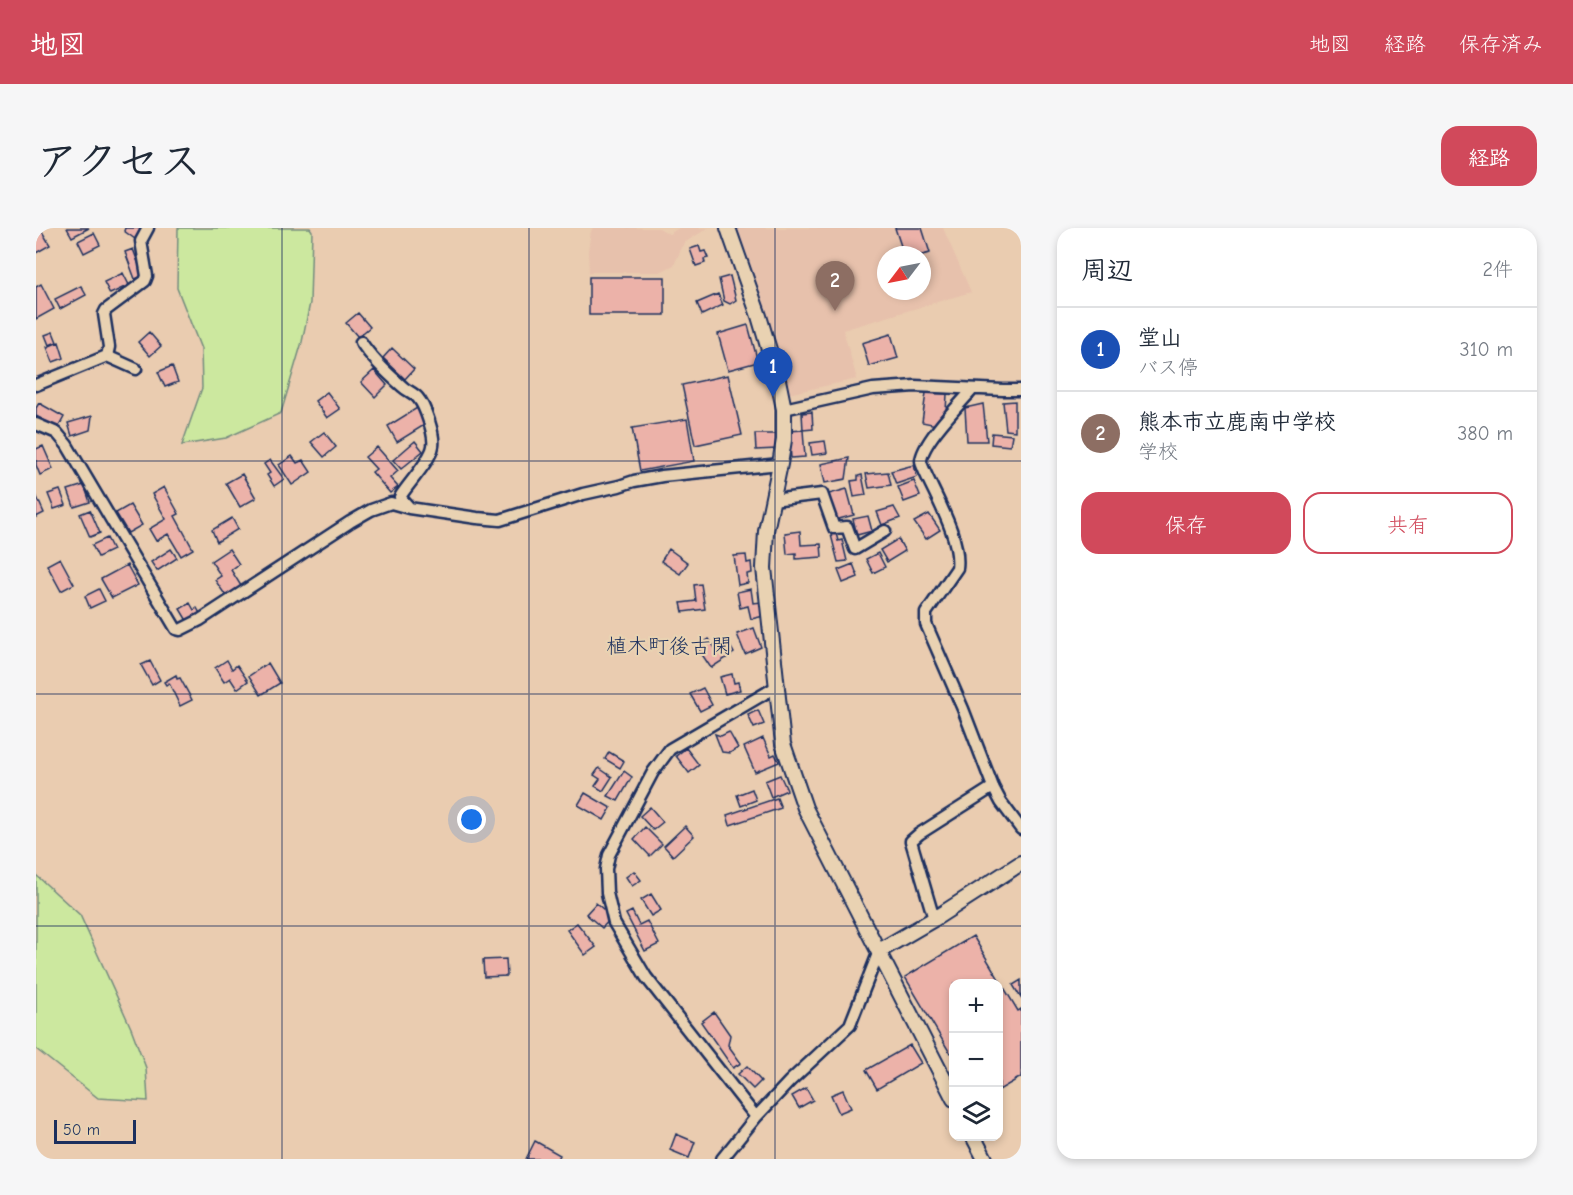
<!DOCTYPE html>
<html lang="ja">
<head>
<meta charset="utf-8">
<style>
	:root { --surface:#fff; --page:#f6f6f7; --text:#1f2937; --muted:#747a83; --line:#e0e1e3; --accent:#d1495b }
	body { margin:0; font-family:"Comic Neue","Klee One",sans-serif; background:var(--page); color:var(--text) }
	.controls { position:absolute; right:18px; bottom:18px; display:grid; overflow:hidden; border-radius:12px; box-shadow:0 3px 9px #0003 }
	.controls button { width:54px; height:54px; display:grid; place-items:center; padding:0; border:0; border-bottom:2px solid var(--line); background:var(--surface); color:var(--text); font:30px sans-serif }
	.compass { position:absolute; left:841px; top:18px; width:54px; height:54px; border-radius:50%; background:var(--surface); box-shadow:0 3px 9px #0003; rotate:238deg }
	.scale { position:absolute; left:18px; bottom:15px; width:82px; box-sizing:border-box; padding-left:6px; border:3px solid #1b2f5e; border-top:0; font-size:16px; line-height:21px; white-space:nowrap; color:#1b2f5e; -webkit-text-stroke:4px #e9d2b2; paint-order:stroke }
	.you { position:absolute; left:436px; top:592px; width:21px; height:21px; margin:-15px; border:4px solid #fff; border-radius:50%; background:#1a73e8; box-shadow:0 0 0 9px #1a73e833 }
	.badge { display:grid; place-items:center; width:39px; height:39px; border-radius:50%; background:var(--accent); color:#fff; font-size:20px; font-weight:700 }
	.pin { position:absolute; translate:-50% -50px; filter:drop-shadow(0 2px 3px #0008) }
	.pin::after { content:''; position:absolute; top:32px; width:21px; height:18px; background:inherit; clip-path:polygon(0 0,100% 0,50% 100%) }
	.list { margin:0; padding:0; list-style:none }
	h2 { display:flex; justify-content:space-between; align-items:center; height:78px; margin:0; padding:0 24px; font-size:26px }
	h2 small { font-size:20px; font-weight:400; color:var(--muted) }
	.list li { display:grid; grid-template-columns:39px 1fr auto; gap:18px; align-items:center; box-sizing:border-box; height:84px; padding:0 24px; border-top:2px solid var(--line) }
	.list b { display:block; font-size:22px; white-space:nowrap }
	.list p { margin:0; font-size:20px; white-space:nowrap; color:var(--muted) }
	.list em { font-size:20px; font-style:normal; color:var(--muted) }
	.actions { display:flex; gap:12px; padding:18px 24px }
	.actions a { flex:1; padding:14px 0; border:2px solid var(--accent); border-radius:18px; text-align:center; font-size:21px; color:var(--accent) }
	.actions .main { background:var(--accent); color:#fff }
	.icon { flex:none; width:33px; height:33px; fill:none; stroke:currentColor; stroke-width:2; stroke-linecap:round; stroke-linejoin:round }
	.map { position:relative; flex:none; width:985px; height:931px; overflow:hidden; border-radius:18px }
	header { display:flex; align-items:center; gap:36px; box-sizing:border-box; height:84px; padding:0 30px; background:var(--accent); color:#fff }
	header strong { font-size:28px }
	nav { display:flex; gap:33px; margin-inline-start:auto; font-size:21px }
	.intro { display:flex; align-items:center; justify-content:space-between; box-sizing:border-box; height:144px; padding:0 36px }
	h1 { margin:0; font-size:42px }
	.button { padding:15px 27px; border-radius:18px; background:var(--accent); color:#fff; font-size:21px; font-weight:700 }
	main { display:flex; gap:36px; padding:0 36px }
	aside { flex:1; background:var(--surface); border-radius:18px; box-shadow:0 3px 9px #0003 }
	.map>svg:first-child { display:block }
	.built { fill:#e7c1ac; fill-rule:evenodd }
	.green { fill:#cce89f; stroke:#748c7e; stroke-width:1.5 }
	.building { fill:#ecb2a9; stroke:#1b2f5e; stroke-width:1.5 }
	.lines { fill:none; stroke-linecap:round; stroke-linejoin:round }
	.minor-casing { stroke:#1b2f5e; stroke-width:15 }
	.tertiary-casing { stroke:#1b2f5e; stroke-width:18 }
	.minor { stroke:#e9d2b2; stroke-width:10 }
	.tertiary { stroke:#e9d2b2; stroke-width:14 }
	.grid { fill:none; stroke:#1b2f5e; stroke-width:1.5; stroke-opacity:0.55 }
	.labels { text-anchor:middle; stroke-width:4.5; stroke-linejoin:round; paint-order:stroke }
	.quarter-label { font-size:21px; fill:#1b2f5e; stroke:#e9d2b2 }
</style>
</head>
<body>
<header>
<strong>地図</strong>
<nav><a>地図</a><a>経路</a><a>保存済み</a></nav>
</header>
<div class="intro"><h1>アクセス</h1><a class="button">経路</a></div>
<main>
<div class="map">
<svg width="985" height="931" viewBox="0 0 985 931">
	<rect width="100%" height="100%" fill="#eaccb0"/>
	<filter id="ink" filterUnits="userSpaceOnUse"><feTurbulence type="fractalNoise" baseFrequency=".0167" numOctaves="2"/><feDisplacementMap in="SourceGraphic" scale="12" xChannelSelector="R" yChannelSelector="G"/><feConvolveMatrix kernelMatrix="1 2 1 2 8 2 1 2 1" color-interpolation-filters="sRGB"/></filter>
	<g filter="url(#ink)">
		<path class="built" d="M557,0H623L633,6L643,0H672L648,15L638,37L624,44H553L552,23L555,3Z
			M701,0H907L935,64L807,102L821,151L752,166L716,42ZM850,27H886V63H850Z"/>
		<path class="green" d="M142,0H274L276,3L274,75L266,114L245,185L190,210L146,217L166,160L165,121L141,60Z
			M0,647L44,687L95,800L110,840L112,873L62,870L0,821Z"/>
		<path class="building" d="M2,0H4L14,17L0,25V1Z
			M31,0H53L36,9Z
			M89,0H106L99,11L88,3Z
			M859,0H886L894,25L886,27H868Z
			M58,5L64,17L48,25L42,13Z
			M663,18L665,24L669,23L672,30L668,31L669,35L660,38L654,21Z
			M97,21L107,48L99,51L89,24Z
			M87,45L93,57L74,66L68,54Z
			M694,48L700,72L694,76L688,73L683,51Z
			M553,49H629V87H553Z
			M5,56L18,81L0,91V59Z
			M45,58L50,67L24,81L19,71Z
			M682,66L687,77L666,87L661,75Z
			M322,85L334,99L322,109L310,95Z
			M712,97L722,134L692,142L682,106Z
			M17,104L21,114L13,117L9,107Z
			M113,104L125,118L114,128L102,114Z
			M855,106L862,130L833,138L826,115Z
			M23,114L28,130L17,134L11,119Z
			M356,120L378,141L369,151L347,130Z
			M136,138L142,154L129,159L122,144Z
			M338,142L351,157L339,169L325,154Z
			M692,147L706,207L659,217L646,157Z
			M291,164L304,181L291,190L279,173Z
			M890,165L911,166L910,183L905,198L886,194Z
			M979,173V203L970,202L967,174Z
			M3,175L28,189L22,200L0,188V180Z
			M947,176L951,213H931L929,180Z
			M381,180L390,196L361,214L352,198Z
			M776,184L777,201L767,202L766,185Z
			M56,188L54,202L36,208L32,195Z
			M651,191L658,233L604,243L596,200Z
			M767,202L769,229L755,230L753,203Z
			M288,204L300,219L288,229L275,214Z
			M956,205L976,207L974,218L955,216Z
			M719,206H740L741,221L720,222Z
			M379,213L387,223L365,241L357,232Z
			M789,213L791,225L776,227L774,215Z
			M7,218L17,241L4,247L0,237V221Z
			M341,219L362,243L354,250L362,259L354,265L336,244L340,241L329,229Z
			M256,228L261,235L267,232L275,244L256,257L243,237Z
			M813,230L810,251L789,255L785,236Z
			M234,232L248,251L238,258L231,247L234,245L228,236Z
			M878,237L881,249L860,256L855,243Z
			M852,244L855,257L833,260L830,246Z
			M206,246L220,270L204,279L190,255Z
			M826,247L830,267L818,269L815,253L822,252V248Z
			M878,253L884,268L868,274L862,259Z
			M48,257L54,274L38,279L32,262Z
			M128,259L143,286L139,288L157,321L145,328L132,306L120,313L113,301L130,291L116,266Z
			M811,261L818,287L799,292L793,266Z
			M24,262L30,277L18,281L12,266Z
			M0,267L8,285L0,289Z
			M94,277L106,297L92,305L80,285Z
			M858,279L864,290L846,297L841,284Z
			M54,282L64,305L54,309L44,286Z
			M893,286L904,302L890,311L878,294Z
			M832,288L836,303L821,307L817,291Z
			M196,290L202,301L181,314L176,302Z
			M764,303L765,317L785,316L786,329L760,331V325L751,326L749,305Z
			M800,305L802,313L806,312L811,333L802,334L795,307Z
			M71,310L77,322L62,329L56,317Z
			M862,311L869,323L851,334L844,322Z
			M135,321L141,330L121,343L115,334Z
			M193,321L203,336L195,342L207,361L192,371L179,352L185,348L175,333Z
			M633,321L652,335L644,346L625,333Z
			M842,325L849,339L837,345L830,331Z
			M710,327L711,335L715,334L716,345L711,346L712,355L702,357L698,328Z
			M24,330L38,356L25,363L11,337Z
			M817,336L822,349L807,355L802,342Z
			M91,337L102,357L76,370L65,351Z
			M665,356L669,381L647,384L645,375L660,373L658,357Z
			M63,361L69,373L54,380L49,368Z
			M715,361L717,375L726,374L728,388L715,391L712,378L704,380L701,364Z
			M154,375L158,382L161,380L166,389L153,396L144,381Z
			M718,400L725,419L709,426L701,406Z
			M673,411L681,423L693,416L698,425L675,440L661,419Z
			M191,432L196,441L201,437L212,453L201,461L194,450L188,454L179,440Z
			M114,433L124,452L116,457L105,437Z
			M232,435L244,455L225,467L213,448Z
			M696,446L698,455L702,454L704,462L689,466L684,449Z
			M140,447L141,451L144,450L156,472L144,478L133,455L130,457L128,454Z
			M667,460L676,477L664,483L654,466Z
			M722,482L728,496L718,500L712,487Z
			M693,504L702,520L694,525L686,524L679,506L685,508Z
			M727,510L735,528L739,526L743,534L719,544L708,519Z
			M650,520L663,537L653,545L640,528Z
			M573,524L588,533L584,540L569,531Z
			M563,540L576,549L567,563L559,558L564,551L558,547Z
			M588,543L596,549L582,573L572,568Z
			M744,547L751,562L735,569L729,553Z
			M716,561L720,572L705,578L701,567Z
			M549,565L575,580L568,592L542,577Z
			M741,570L745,580L694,597L691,587Z
			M614,579L627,594L617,602L604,588Z
			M649,598L658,608L637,628L628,618Z
			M609,599L626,616L614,628L598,611Z
			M598,643L605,652L596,658L590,649Z
			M615,666L625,682L615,688L605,672Z
			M560,675L576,689L566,700L550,686Z
			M596,683L603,697L611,693L623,716L609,723L590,686Z
			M541,695L560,719L549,727L531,702Z
			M937,708L982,783L985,781V849L963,862V756H918V823L914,825L869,749Z
			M470,731L471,748L448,749L447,732Z
			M985,752V770L977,757Z
			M678,784L694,807L692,817L705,835L697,840L665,794Z
			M874,817L885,835L841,861L830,842Z
			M711,838L725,853L717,861L702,846Z
			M770,860L777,872L763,880L756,868Z
			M807,862L815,880L803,885L795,867Z
			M640,906L659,914L653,930L634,922Z
			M499,913L524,927L522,931H490Z"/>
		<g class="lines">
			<g class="minor-casing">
				<path id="minor" d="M325,114C336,131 352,146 367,159C371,163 378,165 382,170C389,178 399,207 397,218C395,232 372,256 364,269L373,279
					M71,128L73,119L68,86L70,82L109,53L111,48L105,13L112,0
					M0,157L71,128L100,141
					M937,161C924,176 886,214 885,233C885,236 887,239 888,242C900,270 925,310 921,340L890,385V396L927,481L957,559L965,574L985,601
					M748,181L837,161L879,158L967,162H985
					M0,196L21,205L31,217L140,401L144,402L164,392L314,294L335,282L355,275L373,280L441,290L464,292L547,266L583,258L598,253L626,248L744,236
					M736,272L786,266L798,300L811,299L819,321L849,303
					M898,691L875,613L883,606L957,559
					M720,889L610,749L578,695L571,665L570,641L573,627L617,544L634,521L740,459
					M686,931L720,889L754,853L814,797L843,723"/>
			</g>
			<g class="tertiary-casing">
				<path id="tertiary" d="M692,0L723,88L742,152L748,181V212L744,236L730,303L728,340L747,516L769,580L918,871
					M843,723L898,691L985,635
					M937,908L949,931"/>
			</g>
			<use href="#minor" class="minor"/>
			<use href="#tertiary" class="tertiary"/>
		</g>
	</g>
	<path class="grid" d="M246,0V931M493,0V931M739,0V931M0,233H985M0,466H985M0,698H985"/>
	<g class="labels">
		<g class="quarter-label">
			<text x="633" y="425">植木町後古閑</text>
		</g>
	</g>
</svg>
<div class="controls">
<button>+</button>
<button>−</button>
<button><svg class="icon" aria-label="layers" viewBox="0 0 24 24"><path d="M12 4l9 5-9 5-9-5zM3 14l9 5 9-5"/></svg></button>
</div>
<svg class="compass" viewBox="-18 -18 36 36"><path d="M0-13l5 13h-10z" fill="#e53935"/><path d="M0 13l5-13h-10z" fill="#747a83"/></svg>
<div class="scale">50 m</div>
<div class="you"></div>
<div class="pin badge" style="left:737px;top:169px;background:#1a4fb4">1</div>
<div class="pin badge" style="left:799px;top:83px;background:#8d6e63">2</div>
</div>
<aside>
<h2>周辺<small>2件</small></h2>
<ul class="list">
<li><span class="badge" style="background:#1a4fb4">1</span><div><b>堂山</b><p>バス停</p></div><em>310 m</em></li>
<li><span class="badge" style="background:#8d6e63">2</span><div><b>熊本市立鹿南中学校</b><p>学校</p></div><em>380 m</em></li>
</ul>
<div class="actions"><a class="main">保存</a><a>共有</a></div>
</aside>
</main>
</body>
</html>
